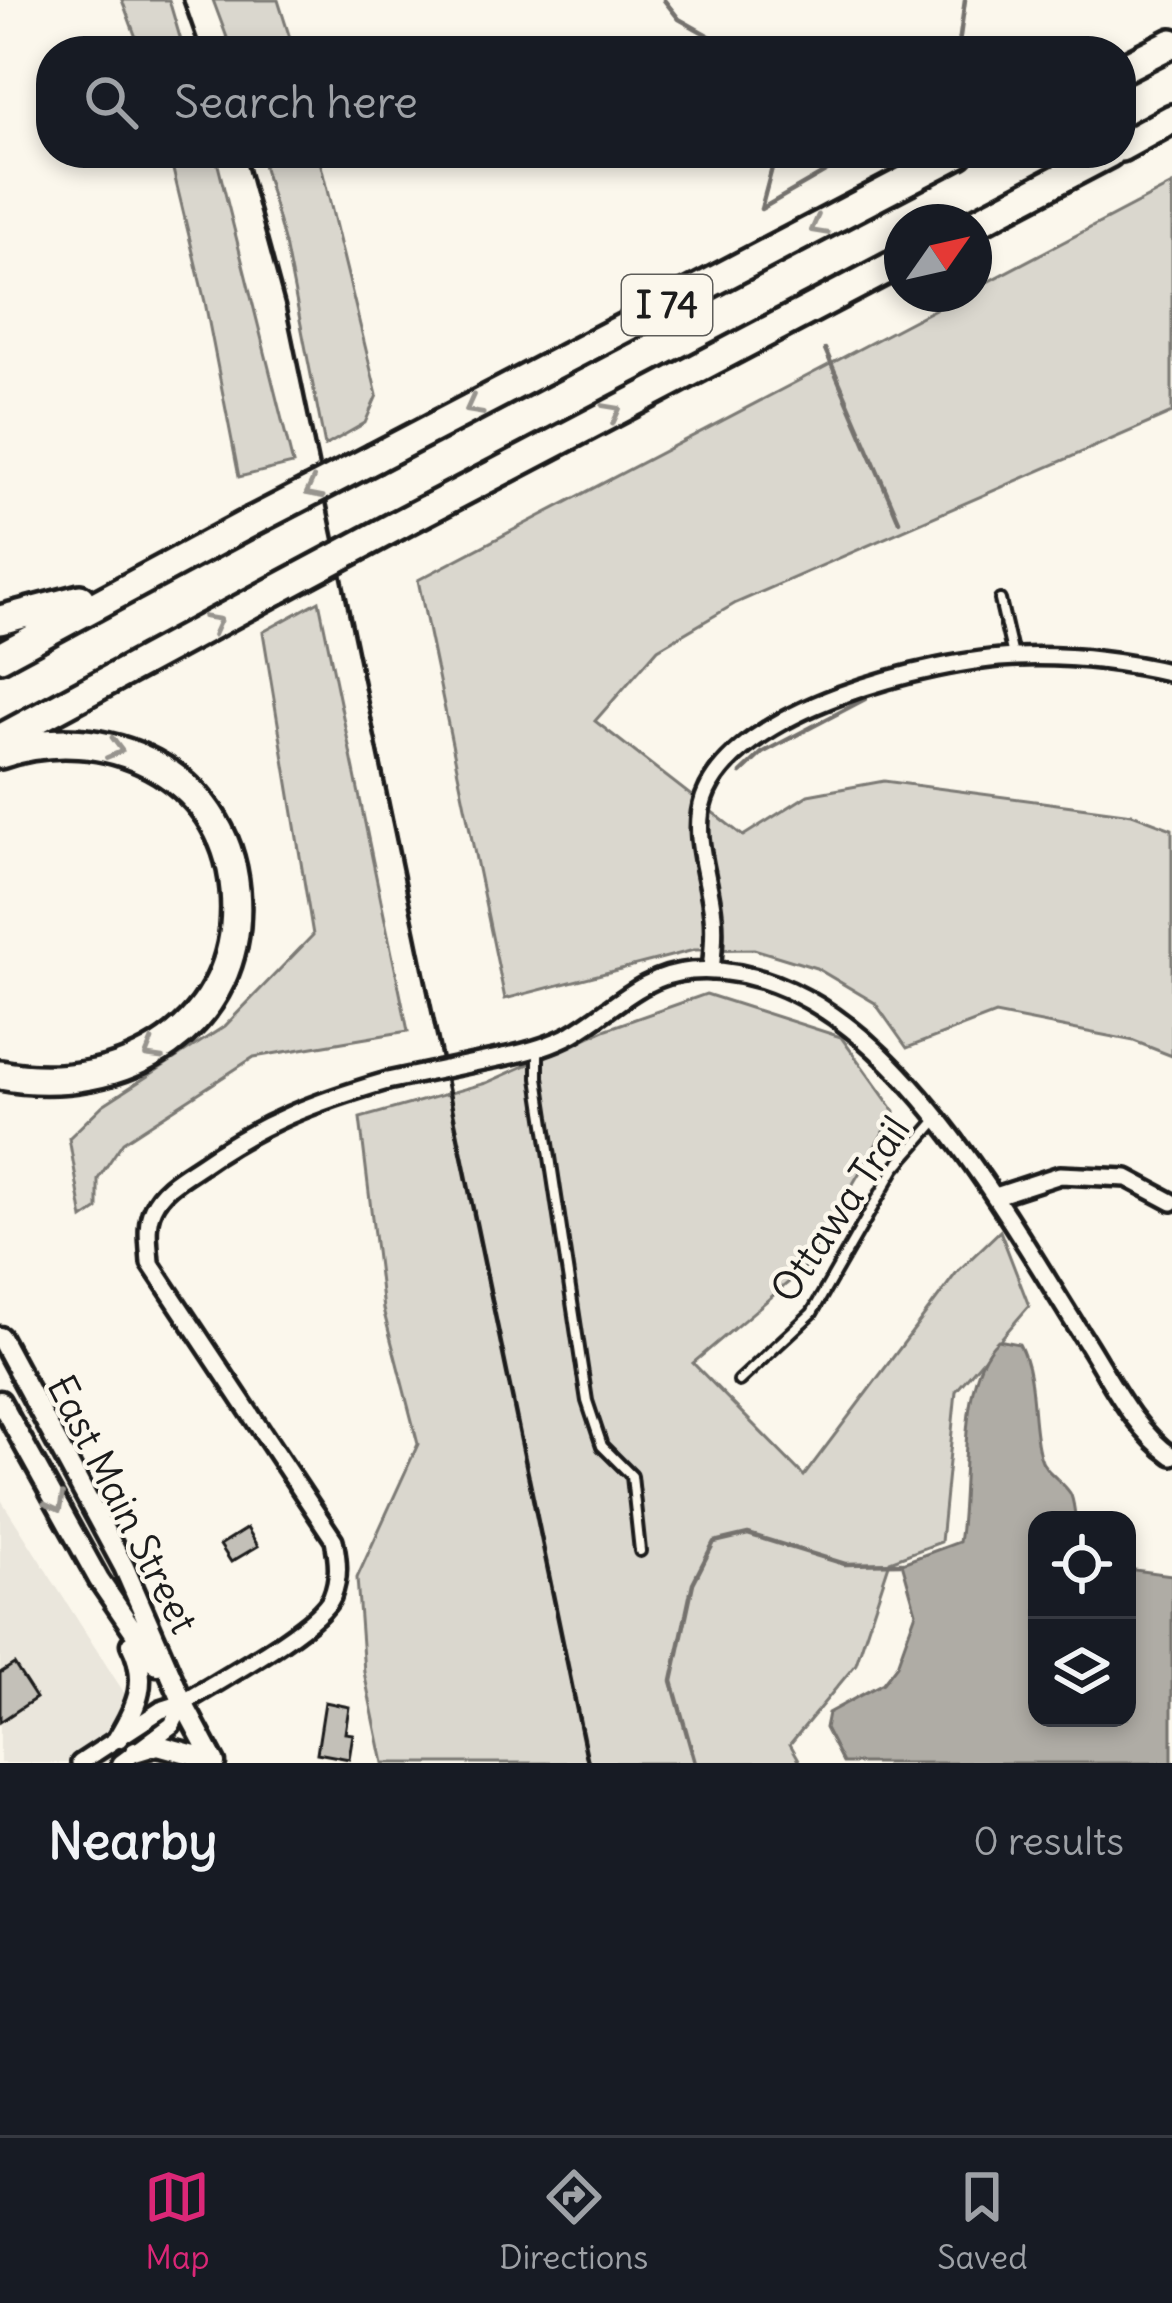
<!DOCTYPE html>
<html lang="en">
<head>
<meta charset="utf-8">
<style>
	:root { --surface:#171b24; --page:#20242c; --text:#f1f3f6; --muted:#9ea1a6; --line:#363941; --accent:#db2777 }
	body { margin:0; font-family:Delius,sans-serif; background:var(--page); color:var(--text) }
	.controls { position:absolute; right:36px; bottom:36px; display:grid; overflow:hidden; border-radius:24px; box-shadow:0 6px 18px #0003 }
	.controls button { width:108px; height:108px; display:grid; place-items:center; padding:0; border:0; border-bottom:3px solid var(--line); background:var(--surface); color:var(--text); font:60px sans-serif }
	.compass { position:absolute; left:884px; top:204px; width:108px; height:108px; border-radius:50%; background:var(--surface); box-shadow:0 6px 18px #0003; rotate:56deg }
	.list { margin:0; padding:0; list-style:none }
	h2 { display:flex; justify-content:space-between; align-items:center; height:156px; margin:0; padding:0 48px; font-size:51px }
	h2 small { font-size:39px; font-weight:400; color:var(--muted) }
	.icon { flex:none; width:66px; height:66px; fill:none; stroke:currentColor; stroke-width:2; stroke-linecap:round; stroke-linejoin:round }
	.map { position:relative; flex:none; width:1172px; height:1763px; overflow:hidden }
	.search { position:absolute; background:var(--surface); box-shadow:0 6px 18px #0003; left:36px; right:36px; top:36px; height:132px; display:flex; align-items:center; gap:30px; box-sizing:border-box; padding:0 42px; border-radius:48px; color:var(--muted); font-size:45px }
	.sheet { height:372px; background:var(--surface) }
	nav { display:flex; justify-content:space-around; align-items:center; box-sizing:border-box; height:168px; border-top:3px solid var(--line); background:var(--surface); font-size:33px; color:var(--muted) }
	nav a { display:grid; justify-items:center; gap:6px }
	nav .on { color:var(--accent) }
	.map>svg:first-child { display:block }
	.built { fill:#eae6dc }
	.green { fill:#dad7ce; stroke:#7b7a75; stroke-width:3 }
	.water { fill:#afaca5; stroke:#74726e; stroke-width:3 }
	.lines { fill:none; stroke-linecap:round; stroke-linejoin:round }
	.stream { stroke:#74726e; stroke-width:4.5 }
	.building { fill:#c3c0b8; stroke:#1c1c1c; stroke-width:3 }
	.service-casing { stroke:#1c1c1c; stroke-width:16 }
	.minor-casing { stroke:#1c1c1c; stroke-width:24 }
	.tertiary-casing { stroke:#1c1c1c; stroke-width:27 }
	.motorway-casing { stroke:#1c1c1c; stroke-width:36 }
	.service { stroke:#fbf7ec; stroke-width:8 }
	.minor { stroke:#fbf7ec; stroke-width:15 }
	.tertiary { stroke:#fbf7ec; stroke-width:18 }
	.motorway { stroke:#fbf7ec; stroke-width:27 }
	.rail { stroke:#1c1c1c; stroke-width:4.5 }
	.minor-bridge-casing { stroke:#1c1c1c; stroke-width:24; stroke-linecap:butt }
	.motorway-bridge-casing { stroke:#1c1c1c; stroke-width:36; stroke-linecap:butt }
	.minor-bridge { stroke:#fbf7ec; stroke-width:15 }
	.motorway-bridge { stroke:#fbf7ec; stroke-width:27 }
	.oneway { stroke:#97948e }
	.labels { text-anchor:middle; stroke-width:9; stroke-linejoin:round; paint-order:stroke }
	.shield { fill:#fbf7ec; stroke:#5f5e5a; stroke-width:3 }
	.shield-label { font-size:36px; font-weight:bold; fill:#1c1c1c }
	.street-label { font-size:39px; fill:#1c1c1c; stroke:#fbf7ec }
</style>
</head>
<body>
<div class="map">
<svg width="1172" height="1763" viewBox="0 0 1172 1763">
	<rect width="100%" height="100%" fill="#fbf7ec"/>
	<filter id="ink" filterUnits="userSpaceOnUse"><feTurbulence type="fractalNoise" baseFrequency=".00833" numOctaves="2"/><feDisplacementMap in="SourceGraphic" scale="24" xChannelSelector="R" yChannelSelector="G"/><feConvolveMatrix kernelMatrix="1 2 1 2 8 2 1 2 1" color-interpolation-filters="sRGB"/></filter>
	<g filter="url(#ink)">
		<path class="built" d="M0,1498L112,1674L170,1763H0Z"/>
		<path class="green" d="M122,0H169L184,51H141Z
			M213,0H278L294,51H232Z
			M169,153H215L293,464L239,477L205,302Z
			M260,153H318L377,395L365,423L325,446L285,244Z
			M1172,185V413L736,603L658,649L595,721L743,836L808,795L884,781L1132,814L1172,829V1056L1134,1041L995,1014L907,1048L875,1003L816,968L754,949L694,950L505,999L418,580L964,294H974V289Z
			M319,601L408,1031L254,1057L123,1142L98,1179V1209L83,1219L69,1138L103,1105L225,1026L313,935L263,632Z
			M706,994L841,1037L895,1112L802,1271L693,1363L804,1476L957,1272L1000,1231L1029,1306L956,1391L941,1542L890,1561L856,1664L790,1744L801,1763H383L364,1672L357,1578L418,1444L383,1309L360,1118L486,1083L607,1029Z"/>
		<path class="water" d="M998,1340L1019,1344C1037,1378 1030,1421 1040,1456C1044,1472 1061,1479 1070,1493C1074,1500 1074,1512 1076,1520H1037V1718H1127V1569L1172,1575V1763H843L825,1728L828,1713L883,1683L897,1665L916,1612L902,1563L959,1542C969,1490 956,1378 998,1340Z"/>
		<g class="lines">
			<path class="stream" d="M664,0L679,19L736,51
				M958,51L965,0
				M761,209L858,153
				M761,209L776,153
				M825,349L899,521
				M741,773L762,753L865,699
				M695,1763L672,1681L693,1583L714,1542L748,1534L845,1564L902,1563"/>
		</g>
		<path class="building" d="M247,1528L258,1546L231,1562L220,1545Z
			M14,1664L36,1698L0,1722V1673Z
			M325,1702L349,1707L345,1733L353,1734L349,1759L317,1753Z"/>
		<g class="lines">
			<g class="service-casing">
				<path id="service" d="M1000,600L1013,656
					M538,1051V1078L587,1401L602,1446L632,1476L640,1551
					M739,1381L812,1313L895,1168L937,1120"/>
			</g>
			<g class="minor-casing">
				<path id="minor" d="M711,971C713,952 715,934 713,916C710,877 691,836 704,798C735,709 932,660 1017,657C1069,655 1121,661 1172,673
					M503,1057C527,1052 550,1046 572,1034C612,1011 641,975 691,971C872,958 1002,1211 1085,1340C1110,1379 1133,1429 1172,1456
					M996,1196L1060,1175L1127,1178L1172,1202
					M80,1763L161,1710L183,1703C216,1682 318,1628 332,1597C340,1577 338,1560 334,1540L150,1263C149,1244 145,1225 153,1208C162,1188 183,1177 201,1165C263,1122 315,1102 387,1081
					M121,1763L172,1725L183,1703"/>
			</g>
			<g class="tertiary-casing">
				<path id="tertiary" d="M0,1337L124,1567L183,1703L215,1763
					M0,1401L99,1580L157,1665
					M118,1738C138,1705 149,1680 131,1644
					M135,1752L158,1745L213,1760"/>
			</g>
			<g class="motorway-casing">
				<path id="motorway" d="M1121,69L1172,43
					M1121,147L1172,119
					M974,224L1109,153
					M375,458L959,153
					M398,525L902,261
					M0,620L80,599
					M0,657L251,522
					M0,739L278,589
					M0,754C103,718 225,772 235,890C247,1027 122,1098 0,1075"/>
			</g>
			<use href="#service" class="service"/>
			<use href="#minor" class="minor"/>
			<use href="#tertiary" class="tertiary"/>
			<use href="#motorway" class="motorway"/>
			<path class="rail" d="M183,0L201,51
				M244,153L286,308L588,1763"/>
			<g class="minor-bridge-casing">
				<path id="minor-bridge" d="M387,1081L503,1057"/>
			</g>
			<g class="motorway-bridge-casing">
				<path id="motorway-bridge" d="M251,522L375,458
					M278,589L398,525"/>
			</g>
			<use href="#minor-bridge" class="minor-bridge"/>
			<use href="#motorway-bridge" class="motorway-bridge"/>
		</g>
		<defs><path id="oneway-chevron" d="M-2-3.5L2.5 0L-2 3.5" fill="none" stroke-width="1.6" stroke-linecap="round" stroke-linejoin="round" transform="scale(3)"/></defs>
		<g class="oneway">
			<use href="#oneway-chevron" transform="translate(818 227) rotate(152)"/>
			<use href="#oneway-chevron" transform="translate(473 407) rotate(152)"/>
			<use href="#oneway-chevron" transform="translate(613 412) rotate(-28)"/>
			<use href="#oneway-chevron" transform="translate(313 490) rotate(153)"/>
			<use href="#oneway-chevron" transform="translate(214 623) rotate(-28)"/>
			<use href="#oneway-chevron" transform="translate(115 749) rotate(15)"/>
			<use href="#oneway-chevron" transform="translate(152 1052) rotate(150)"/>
			<use href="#oneway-chevron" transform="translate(56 1504) rotate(62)"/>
		</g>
	</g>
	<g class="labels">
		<rect class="shield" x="622" y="275" width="90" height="60" rx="9"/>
		<g class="shield-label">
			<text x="667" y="318">I 74</text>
		</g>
		<g class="street-label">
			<text transform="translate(840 1209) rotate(-56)" y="14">Ottawa Trail</text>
			<text transform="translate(123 1504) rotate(63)" y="14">East Main Street</text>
		</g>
	</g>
</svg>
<div class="controls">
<button><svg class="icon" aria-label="locate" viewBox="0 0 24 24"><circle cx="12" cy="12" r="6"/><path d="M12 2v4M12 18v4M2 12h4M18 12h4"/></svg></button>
<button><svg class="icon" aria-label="layers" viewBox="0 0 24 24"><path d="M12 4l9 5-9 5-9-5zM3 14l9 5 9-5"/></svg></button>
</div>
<svg class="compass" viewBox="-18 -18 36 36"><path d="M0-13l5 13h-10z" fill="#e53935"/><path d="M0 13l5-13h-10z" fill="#9ea1a6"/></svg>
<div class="search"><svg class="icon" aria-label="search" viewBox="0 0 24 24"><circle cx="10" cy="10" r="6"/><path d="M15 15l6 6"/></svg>Search here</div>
</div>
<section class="sheet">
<h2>Nearby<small>0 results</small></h2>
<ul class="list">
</ul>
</section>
<nav>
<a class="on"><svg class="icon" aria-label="map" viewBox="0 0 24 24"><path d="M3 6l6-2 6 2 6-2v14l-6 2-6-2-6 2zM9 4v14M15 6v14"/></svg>Map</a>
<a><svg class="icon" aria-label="directions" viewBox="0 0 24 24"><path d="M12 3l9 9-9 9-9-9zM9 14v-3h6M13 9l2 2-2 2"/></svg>Directions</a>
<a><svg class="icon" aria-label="saved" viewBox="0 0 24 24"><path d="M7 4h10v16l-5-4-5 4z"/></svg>Saved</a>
</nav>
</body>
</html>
